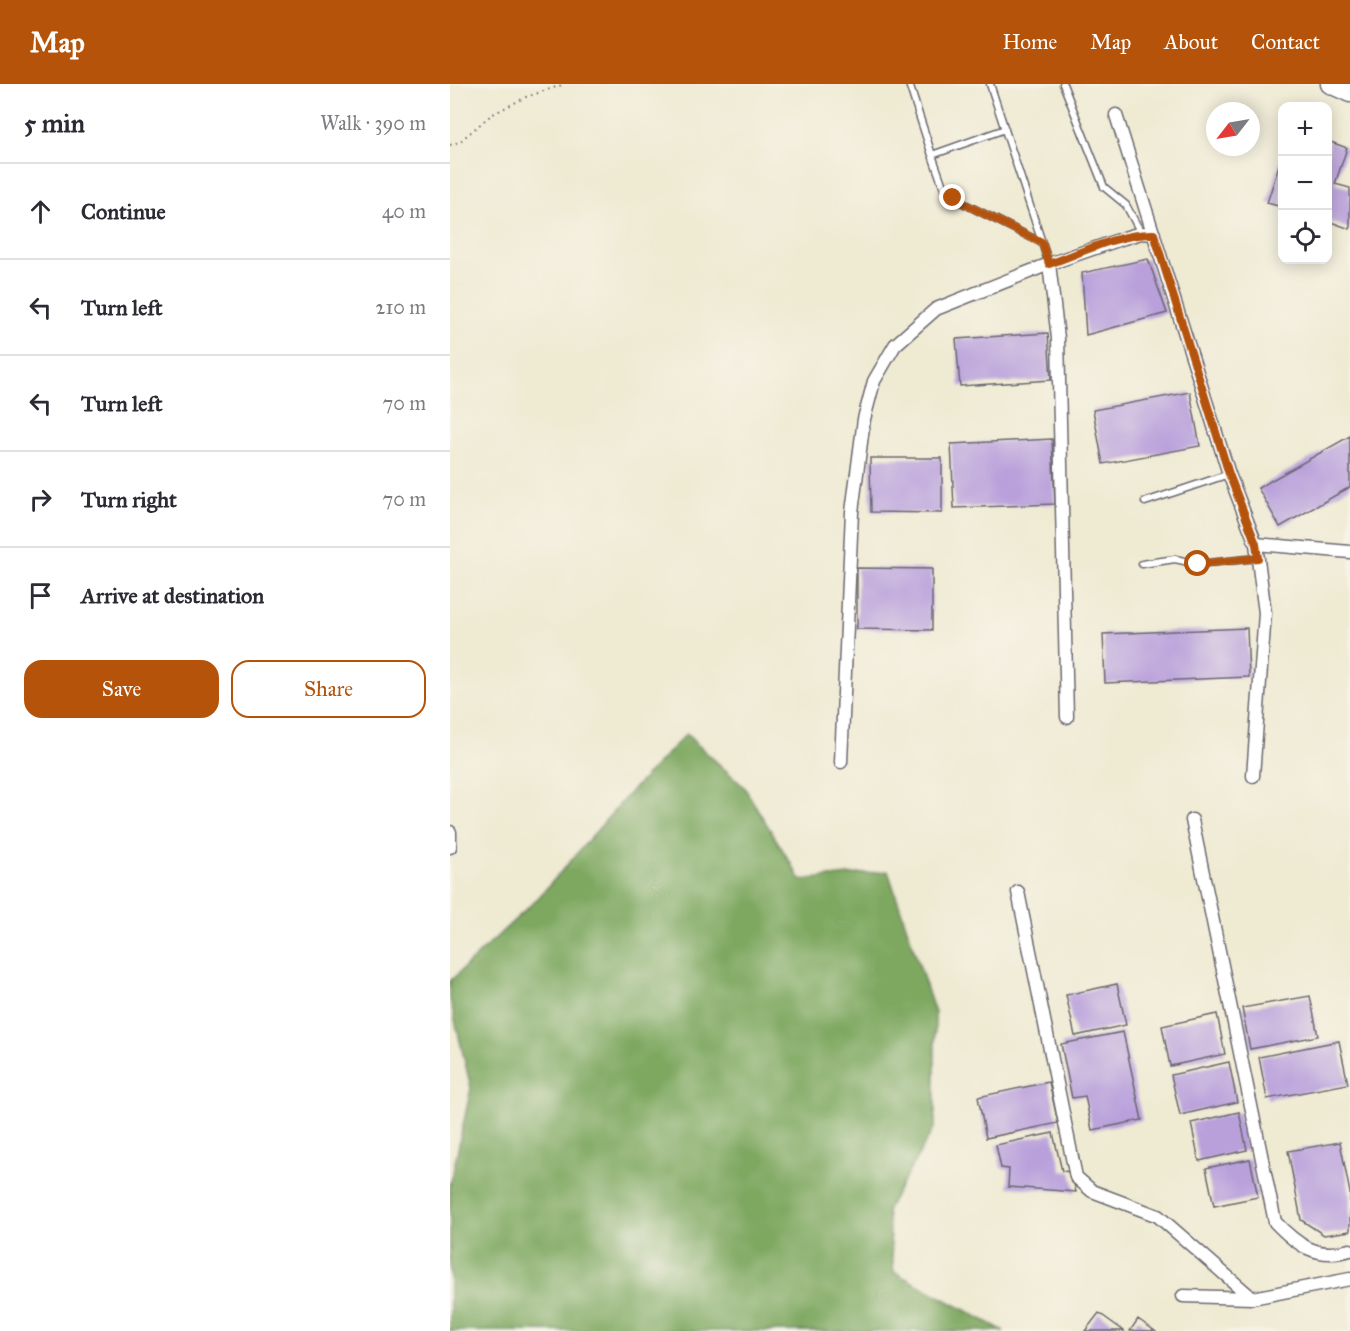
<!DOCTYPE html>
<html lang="en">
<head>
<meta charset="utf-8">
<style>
	:root { --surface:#fff; --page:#f7f7f7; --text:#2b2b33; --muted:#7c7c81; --line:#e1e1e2; --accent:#b45309 }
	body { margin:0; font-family:"IM FELL Great Primer",serif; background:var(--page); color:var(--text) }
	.controls { position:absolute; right:18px; top:18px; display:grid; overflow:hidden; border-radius:12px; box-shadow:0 3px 15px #0003 }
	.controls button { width:54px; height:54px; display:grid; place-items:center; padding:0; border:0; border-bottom:2px solid var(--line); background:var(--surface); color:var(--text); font:30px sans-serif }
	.compass { position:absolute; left:756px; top:18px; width:54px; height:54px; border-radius:50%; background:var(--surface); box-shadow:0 3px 15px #0003; rotate:239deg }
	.stop { position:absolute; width:18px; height:18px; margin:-14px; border:4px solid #b45309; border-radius:50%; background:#fff }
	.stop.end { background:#b45309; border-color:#fff; box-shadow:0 2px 6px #0008 }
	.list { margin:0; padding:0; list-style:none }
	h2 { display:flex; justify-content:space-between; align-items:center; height:78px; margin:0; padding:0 24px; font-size:26px }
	h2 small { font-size:20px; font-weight:400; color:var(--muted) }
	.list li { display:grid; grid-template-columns:39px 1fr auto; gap:18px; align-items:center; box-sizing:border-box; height:96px; padding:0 24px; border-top:2px solid var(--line) }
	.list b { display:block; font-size:22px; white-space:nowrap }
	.list em { font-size:20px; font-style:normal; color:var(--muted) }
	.actions { display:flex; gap:12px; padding:18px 24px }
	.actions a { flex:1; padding:14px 0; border:2px solid var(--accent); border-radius:18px; text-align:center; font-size:21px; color:var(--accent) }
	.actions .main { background:var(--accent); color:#fff }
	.icon { flex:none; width:33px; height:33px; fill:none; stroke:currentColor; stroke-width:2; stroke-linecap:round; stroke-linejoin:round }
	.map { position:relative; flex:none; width:900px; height:1247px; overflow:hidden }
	header { display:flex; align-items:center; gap:36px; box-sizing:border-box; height:84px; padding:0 30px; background:var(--accent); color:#fff }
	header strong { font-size:28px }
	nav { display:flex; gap:33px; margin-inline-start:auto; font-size:21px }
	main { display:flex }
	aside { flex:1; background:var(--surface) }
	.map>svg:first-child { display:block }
	.forest { fill:#7ea860; stroke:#50654e; stroke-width:1.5 }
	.building { fill:#b9a0db }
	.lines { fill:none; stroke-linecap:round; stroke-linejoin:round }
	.service-casing { stroke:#6a6870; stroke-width:9 }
	.minor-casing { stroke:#6a6870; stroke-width:15 }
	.primary-casing { stroke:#6a6870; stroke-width:21 }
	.path { stroke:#6a6870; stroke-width:2; stroke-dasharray:1.5 4.5; stroke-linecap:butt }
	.service { stroke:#fff; stroke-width:6 }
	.minor { stroke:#fff; stroke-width:12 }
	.primary { stroke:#fff; stroke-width:18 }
	.route { stroke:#b45309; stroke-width:8 }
</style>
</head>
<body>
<header>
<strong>Map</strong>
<nav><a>Home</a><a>Map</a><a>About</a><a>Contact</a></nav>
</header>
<main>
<aside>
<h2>5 min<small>Walk · 390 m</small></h2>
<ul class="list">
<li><svg class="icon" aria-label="ahead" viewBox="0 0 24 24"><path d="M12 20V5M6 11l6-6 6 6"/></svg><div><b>Continue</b></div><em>40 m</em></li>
<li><svg class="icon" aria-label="left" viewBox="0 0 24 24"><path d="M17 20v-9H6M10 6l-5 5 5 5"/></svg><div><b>Turn left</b></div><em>210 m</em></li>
<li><svg class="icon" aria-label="left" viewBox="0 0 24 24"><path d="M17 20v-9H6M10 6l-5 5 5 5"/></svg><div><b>Turn left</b></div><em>70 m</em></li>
<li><svg class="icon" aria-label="right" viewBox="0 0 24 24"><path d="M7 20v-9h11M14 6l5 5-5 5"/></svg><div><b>Turn right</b></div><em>70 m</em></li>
<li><svg class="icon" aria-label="arrive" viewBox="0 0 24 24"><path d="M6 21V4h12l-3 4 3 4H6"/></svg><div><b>Arrive at destination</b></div></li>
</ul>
<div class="actions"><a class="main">Save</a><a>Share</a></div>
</aside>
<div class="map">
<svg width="900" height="1247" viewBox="0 0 900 1247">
	<rect width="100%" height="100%" fill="#f7f3e8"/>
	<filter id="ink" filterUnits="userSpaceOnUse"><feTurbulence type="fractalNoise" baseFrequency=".0167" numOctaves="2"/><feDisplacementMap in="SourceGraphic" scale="12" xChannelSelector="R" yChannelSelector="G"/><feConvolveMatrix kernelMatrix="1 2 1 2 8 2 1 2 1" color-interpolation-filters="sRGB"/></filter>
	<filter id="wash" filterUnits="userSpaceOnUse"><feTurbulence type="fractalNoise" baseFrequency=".008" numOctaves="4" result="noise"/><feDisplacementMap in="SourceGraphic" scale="24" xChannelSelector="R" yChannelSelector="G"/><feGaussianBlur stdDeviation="1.35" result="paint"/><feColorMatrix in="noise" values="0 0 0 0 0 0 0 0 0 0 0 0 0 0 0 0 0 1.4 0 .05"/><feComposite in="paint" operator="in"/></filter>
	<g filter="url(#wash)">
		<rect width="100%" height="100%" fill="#efead2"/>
		<path class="forest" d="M236,650L294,703L351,796L438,787L485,929V1042L437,1126L444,1188L554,1247H0V1102L21,1004L0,915V897L89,813L176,713Z"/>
		<g id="blocks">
			<path class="building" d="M878,57L897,64L885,100L900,104V145L878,137Z
				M832,72V123L817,119Z
				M698,175L717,229L636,251L632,189Z
				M598,249L601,296L510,302L506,255Z
				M740,308L750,362L653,380L643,326Z
				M900,352V403L830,443L808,404Z
				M602,355L605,420L504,424L501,360Z
				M420,374H492V429L421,428Z
				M407,484L482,485V546L407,545Z
				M797,544L799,593L655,599L653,550Z
				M667,900L676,941L625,952L616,911Z
				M860,912L868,952L800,965L792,924Z
				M767,930L775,970L720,982L712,942Z
				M673,948L692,1036L642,1046L635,1012L622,1014L611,960Z
				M889,957L898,1000L817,1015L809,973Z
				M779,978L787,1018L730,1031L721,991Z
				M599,998L608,1039L536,1054L528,1013Z
				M789,1028L797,1066L749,1077L741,1039Z
				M603,1049L612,1087L621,1088L626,1108L558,1103L559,1085L551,1084L546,1061Z
				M890,1058L900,1109V1147L874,1151L851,1136L838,1067Z
				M800,1075L808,1113L764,1122L756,1084Z
				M649,1229L674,1247H635Z
				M688,1235L705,1247H680Z"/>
		</g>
	</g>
	<g filter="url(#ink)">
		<use href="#blocks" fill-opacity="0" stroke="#6a6870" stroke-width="1.5"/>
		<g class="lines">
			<g class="service-casing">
				<path id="service" d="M459,0L482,71
					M540,0L599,180
					M613,0L654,103L676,121L691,149
					M555,45L482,71L494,105L503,114L592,159
					M695,418L779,390
					M692,480L725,475L748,480L808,474"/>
			</g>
			<g class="minor-casing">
				<path id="minor" d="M666,31L779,390L806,460L815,529L803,692
					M599,180L608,254L617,633
					M806,460L900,468
					M391,678L402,428L414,335L424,297L445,261L486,225L599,180L674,154L691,149L704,150
					M742,736L825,1138C847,1161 867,1176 900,1166
					M0,748V763
					M568,808L626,1093L642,1107L708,1132L802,1214L900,1195
					M733,1212L802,1214"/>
			</g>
			<g class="primary-casing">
				<path id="primary" d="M880,0L900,9"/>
			</g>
			<path class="path" d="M0,61L9,58L41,31L76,13L115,0"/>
			<use href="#service" class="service"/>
			<use href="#minor" class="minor"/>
			<use href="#primary" class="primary"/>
		</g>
	</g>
	<g class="lines" filter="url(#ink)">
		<path class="route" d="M503,114L592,159L599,180C631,169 669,149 704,150L779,390L806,460L808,474L748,480"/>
	</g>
</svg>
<div class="controls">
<button>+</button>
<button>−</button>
<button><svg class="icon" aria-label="locate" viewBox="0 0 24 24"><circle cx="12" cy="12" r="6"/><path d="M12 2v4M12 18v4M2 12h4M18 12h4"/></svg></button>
</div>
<svg class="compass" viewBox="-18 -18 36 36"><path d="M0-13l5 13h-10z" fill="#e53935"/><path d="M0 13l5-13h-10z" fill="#7c7c81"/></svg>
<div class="stop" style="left:748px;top:480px"></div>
<div class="stop end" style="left:503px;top:114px"></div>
</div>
</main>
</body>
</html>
